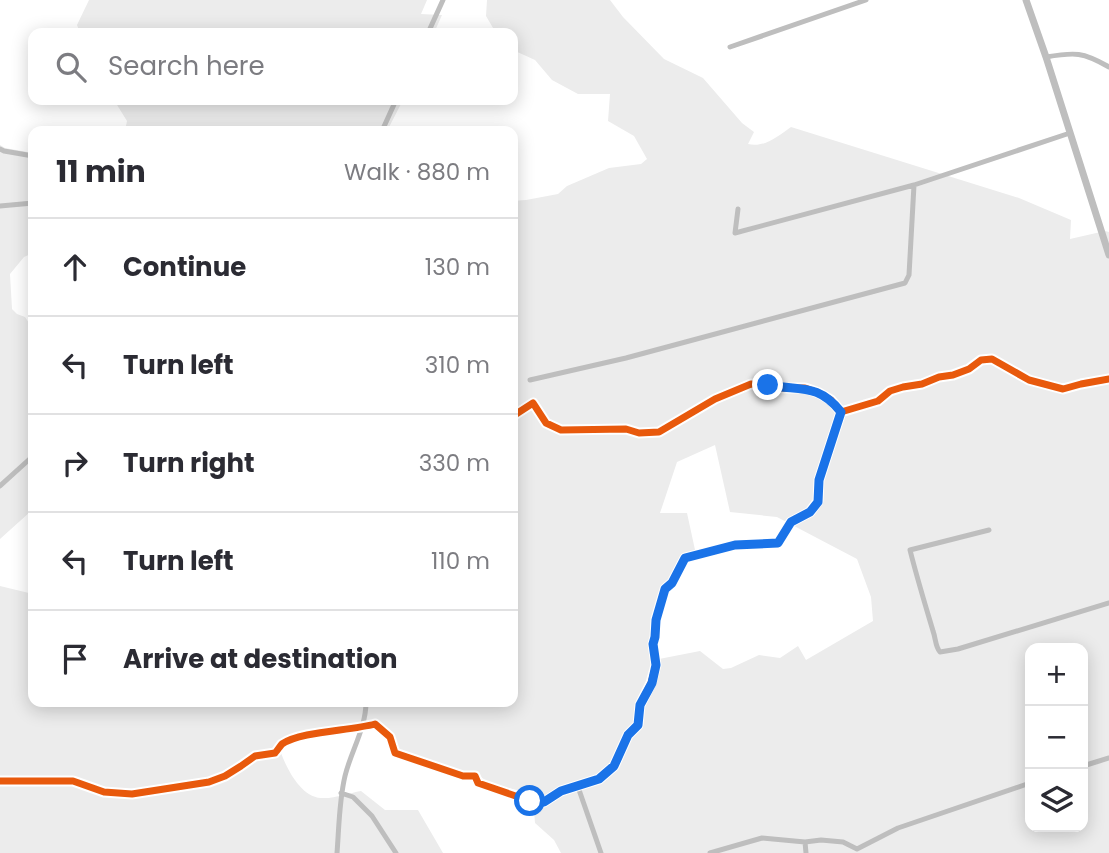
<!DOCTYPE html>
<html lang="en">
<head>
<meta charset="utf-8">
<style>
	:root { --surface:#fff; --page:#f2f2f3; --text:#2b2b33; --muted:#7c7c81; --line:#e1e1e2 }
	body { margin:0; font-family:Poppins,sans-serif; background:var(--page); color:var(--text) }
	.controls { position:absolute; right:21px; bottom:21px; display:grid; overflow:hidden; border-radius:14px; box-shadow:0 4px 18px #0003 }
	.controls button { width:63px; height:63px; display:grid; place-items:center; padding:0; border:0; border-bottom:2px solid var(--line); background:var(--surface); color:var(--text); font:35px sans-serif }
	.stop { position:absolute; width:21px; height:21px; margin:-16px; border:5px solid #1a73e8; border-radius:50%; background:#fff }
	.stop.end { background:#1a73e8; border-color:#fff; box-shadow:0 2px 7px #0008 }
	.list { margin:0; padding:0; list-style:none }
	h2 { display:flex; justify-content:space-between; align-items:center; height:91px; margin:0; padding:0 28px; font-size:30px }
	h2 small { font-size:23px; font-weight:400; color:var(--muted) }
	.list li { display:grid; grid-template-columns:46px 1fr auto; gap:21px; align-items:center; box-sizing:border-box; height:98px; padding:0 28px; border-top:2px solid var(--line) }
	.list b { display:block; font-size:26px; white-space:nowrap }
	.list em { font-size:23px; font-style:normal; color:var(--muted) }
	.icon { flex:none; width:38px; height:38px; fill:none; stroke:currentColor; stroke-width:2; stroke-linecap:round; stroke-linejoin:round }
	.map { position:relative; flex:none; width:1109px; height:853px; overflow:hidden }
	.search { position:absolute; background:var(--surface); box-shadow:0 4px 18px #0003; left:28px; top:28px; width:490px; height:77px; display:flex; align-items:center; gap:18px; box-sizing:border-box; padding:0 24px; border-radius:14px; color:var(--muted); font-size:26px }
	.panel { position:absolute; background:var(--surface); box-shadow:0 4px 18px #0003; left:28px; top:126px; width:490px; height:581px; border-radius:14px }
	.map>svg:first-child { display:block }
	.green { fill:#ececec; fill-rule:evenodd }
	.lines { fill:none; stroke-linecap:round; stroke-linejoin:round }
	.minor { stroke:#bebebe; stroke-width:5 }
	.tertiary { stroke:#bebebe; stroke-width:7 }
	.cycleway-casing { stroke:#fff; stroke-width:11 }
	.cycleway { stroke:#e8590c; stroke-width:7 }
	.route { stroke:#1a73e8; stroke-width:9 }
</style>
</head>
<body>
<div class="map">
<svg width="1109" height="853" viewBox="0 0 1109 853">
	<rect width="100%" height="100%" fill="#fff"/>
	<path class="green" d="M89,0H427L421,14L442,15L434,33H80L77,25Z
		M487,0H610L623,17L664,59L703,78L742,123L754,132L748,144C765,148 778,136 791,127L1019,198L1071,220L1070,239L1105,231L1109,232V853H561L554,840L535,823L533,798L521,791L490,784L476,773H465L398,751L374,722C368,726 361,730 354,732C333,737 293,734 281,753C287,769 301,797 321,798C334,799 349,793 361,791L385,810H418L443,853H0V586L33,594V702H513V201L526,200L558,194L567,186L609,168L641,164L647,159L634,136L608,121L610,94H578L552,80L535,60L513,50V33H496L486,16ZM715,445L730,512L777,517L857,559L871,597L873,621L806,660L798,646L780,658L759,655L731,668L723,669L700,651L659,659C650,624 670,590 687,560L697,559L687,513H660L677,462ZM1030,648H1083V827H1030Z
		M114,100H403L387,131H125L127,121Z
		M0,145L5,148L33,153V253L24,257L10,274L12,309L17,314L25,317L33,329V515L30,512L0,539Z"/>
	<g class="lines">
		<path class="minor" d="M428,33L443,0
			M730,47L866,0
			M1046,57C1075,52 1083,52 1109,67
			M382,131L396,100
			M0,149L4,151L33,156
			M0,206L33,203
			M738,209L735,233L914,185
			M530,380L626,358L905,283L909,275L914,185L1070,133
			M513,416L533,403L546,423L561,430L626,429L639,433L659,432L715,399L751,384L784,388H805L819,393L831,400L841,412L878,401L890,391L903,387L922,384L939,377L953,375L969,369L981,360L992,359L1029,380L1063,389L1081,384L1109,379
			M0,486L33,456
			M989,530L910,550C917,578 925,604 933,631C936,639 935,646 940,652L958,649L1109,603
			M1083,766L1109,758
			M0,781H73L104,792L132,794L209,782L225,776L241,766L255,756L275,753C276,752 281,745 282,744C301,731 350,731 375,724L390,737L395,753L463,776H475L478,783L530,801L544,802L561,791L599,779L614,766L628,735L638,725L640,705L651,683L656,665L653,644L655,637L656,619L665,589L672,583L685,558L735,545L778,543L791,522L810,512L818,501L819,480L841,412
			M577,784L601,853
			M341,793L353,797L372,816L396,853
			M805,842L806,853
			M337,853C339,828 339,801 345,776C351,751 366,728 366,702
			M710,853L762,838L805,842L821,840L843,842L857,849L898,828L1030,783"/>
		<path class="tertiary" d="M1026,0L1046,57L1109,255"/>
		<g class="cycleway-casing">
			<path id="cycleway" d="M513,416L533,403L546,423L561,430L626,429L639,433L659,432L715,399L751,384L784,388H805L819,393L831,400L841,412L878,401L890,391L903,387L922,384L939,377L953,375L969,369L981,360L992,359L1029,380L1063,389L1081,384L1109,379
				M0,781H73L104,792L132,794L209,782L225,776L241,766L255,756L275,753C276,752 281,745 282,744C301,731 350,731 375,724L390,737L395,753L463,776H475L478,783L530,801L544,802L561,791L599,779L614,766L628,735L638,725L640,705L651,683L656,665L653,644L655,637L656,619L665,589L672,583L685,558L735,545L778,543L791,522L810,512L818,501L819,480L841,412"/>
		</g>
		<use href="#cycleway" class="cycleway"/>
	</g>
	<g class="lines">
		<path class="route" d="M530,801L544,802L561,791L599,779L614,766L628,735L638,725L640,705L652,683L656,665L653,644L655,637L656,620L665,589L672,583L685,558L735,545L778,543L791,522L810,512L818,502L819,480L841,412C818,383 800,391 768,385"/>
	</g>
</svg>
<div class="controls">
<button>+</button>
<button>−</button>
<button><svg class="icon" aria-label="layers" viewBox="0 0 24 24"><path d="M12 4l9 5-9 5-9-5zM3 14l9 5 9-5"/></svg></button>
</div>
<div class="stop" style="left:530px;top:801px"></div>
<div class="stop end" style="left:768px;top:385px"></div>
<div class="search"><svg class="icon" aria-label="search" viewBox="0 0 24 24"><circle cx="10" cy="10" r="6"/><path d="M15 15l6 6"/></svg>Search here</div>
<section class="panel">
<h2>11 min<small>Walk · 880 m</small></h2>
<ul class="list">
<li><svg class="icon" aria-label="ahead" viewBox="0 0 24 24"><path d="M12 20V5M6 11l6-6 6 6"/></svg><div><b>Continue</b></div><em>130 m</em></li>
<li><svg class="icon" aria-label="left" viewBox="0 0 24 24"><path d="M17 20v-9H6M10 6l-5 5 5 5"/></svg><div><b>Turn left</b></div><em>310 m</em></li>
<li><svg class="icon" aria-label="right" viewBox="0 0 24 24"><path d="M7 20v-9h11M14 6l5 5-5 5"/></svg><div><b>Turn right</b></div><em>330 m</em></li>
<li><svg class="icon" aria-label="left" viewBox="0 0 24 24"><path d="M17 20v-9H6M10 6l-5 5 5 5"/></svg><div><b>Turn left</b></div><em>110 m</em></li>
<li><svg class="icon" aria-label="arrive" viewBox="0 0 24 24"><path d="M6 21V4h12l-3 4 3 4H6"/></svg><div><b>Arrive at destination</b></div></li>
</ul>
</section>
</div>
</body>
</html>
